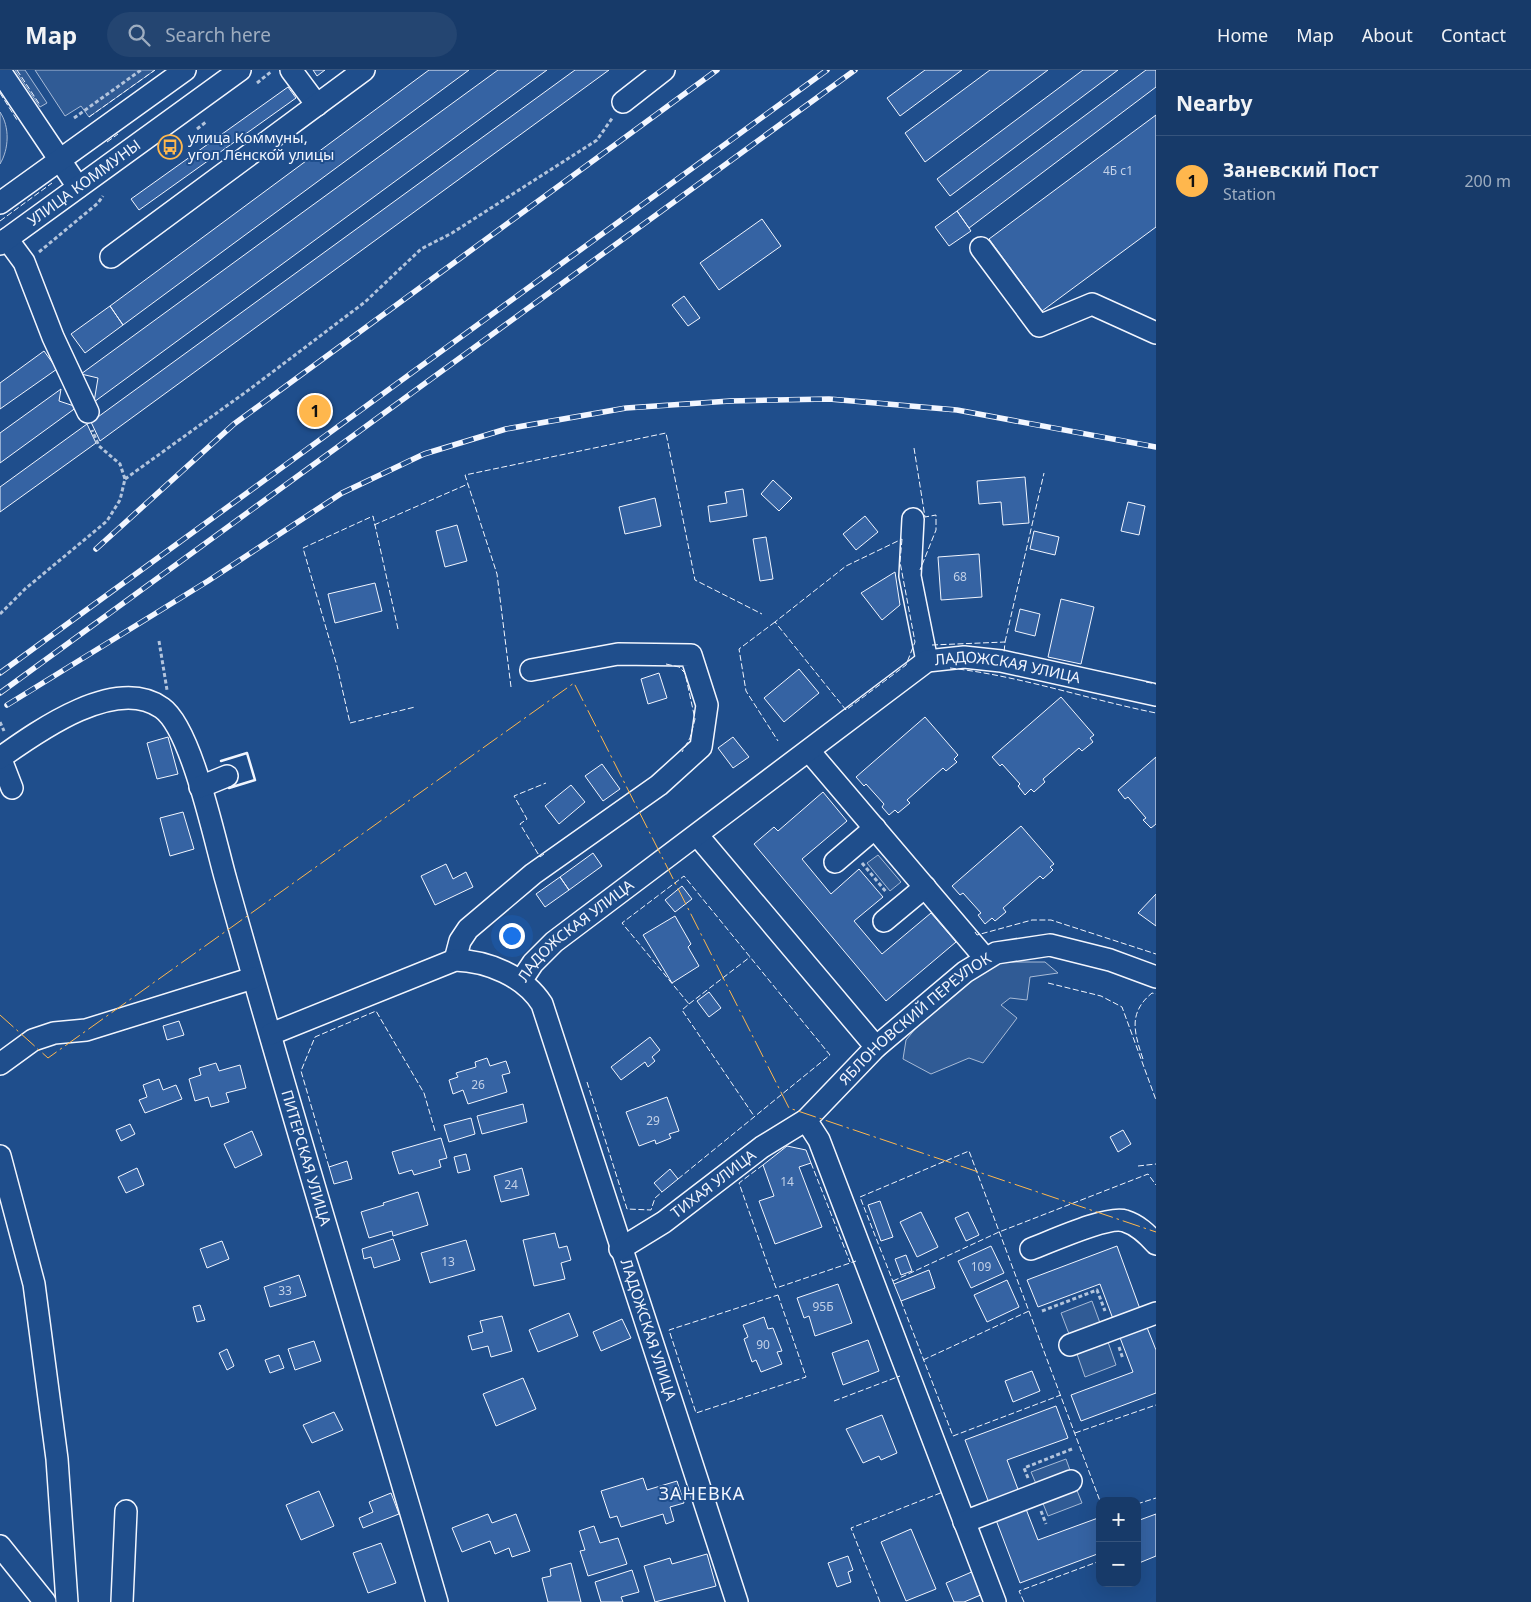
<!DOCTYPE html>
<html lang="en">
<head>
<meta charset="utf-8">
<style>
	:root { --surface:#173a69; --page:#244571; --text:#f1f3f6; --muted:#9eadc0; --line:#36547d; --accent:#ffb74d }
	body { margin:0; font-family:"Noto Sans",sans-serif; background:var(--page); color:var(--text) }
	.controls { position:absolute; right:15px; bottom:15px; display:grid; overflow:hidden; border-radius:10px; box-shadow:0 5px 20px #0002 }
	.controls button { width:45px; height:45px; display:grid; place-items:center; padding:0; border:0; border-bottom:1px solid var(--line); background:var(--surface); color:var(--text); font:25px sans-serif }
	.you { position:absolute; left:511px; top:865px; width:18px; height:18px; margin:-12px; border:4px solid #fff; border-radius:50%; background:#1a73e8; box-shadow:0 0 0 8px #1a73e833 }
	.badge { display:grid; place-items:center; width:32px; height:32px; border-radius:50%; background:var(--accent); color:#111; font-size:16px; font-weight:700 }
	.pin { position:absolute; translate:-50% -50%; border:2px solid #fff; box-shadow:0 1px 5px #0006 }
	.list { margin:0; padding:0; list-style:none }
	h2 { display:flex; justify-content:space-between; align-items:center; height:65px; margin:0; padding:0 20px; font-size:21px }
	h2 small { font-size:16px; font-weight:400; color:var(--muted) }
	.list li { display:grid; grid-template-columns:32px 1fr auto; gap:15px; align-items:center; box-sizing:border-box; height:90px; padding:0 20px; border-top:1px solid var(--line) }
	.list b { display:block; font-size:19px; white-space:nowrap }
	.list p { margin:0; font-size:16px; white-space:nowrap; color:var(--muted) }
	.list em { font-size:16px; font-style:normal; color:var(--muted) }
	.icon { flex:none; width:28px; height:28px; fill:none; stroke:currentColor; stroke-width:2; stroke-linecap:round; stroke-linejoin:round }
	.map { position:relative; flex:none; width:1156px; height:1532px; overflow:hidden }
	header { display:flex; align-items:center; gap:30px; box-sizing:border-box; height:70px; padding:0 25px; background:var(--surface); border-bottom:1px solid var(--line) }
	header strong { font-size:24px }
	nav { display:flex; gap:28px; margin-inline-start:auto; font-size:18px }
	.search { width:350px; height:45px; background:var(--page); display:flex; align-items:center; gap:12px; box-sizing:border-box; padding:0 18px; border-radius:28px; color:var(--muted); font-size:19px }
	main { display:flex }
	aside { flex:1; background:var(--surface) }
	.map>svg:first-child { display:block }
	.green { fill:#305b95; stroke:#a8bbd7 }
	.building { fill:#3563a3; stroke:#f2f6ff }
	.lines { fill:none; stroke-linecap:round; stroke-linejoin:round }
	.minor-casing { stroke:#f2f6ff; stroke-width:24 }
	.path { stroke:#b3c4dc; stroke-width:3; stroke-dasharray:4 2.5; stroke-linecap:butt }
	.minor { stroke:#1f4e8c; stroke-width:21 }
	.rail-casing { stroke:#f2f6ff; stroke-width:5.5 }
	.rail { stroke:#1f4e8c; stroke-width:4; stroke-dasharray:11; stroke-linecap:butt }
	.fence { stroke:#f2f6ff; stroke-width:1; stroke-dasharray:6 2.5; stroke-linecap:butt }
	.wall { stroke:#f2f6ff; stroke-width:2.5 }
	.power { stroke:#ffb74d; stroke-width:1; stroke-dasharray:18 4 2.5 4; stroke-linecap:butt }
	.labels { text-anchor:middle; stroke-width:4; stroke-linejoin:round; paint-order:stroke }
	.number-label { font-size:12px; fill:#c3d1e8 }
	.poi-label { font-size:15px; fill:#f2f6ff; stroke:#1f4e8c; text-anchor:start }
	.street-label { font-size:15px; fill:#f2f6ff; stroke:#1f4e8c }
	.quarter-label { font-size:18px; letter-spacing:1px; fill:#f2f6ff; stroke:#1f4e8c }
</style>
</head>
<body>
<header>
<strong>Map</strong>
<div class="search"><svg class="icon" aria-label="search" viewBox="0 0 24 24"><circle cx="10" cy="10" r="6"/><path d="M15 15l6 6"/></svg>Search here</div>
<nav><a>Home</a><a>Map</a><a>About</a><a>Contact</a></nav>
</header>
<main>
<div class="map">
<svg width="1156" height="1532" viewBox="0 0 1156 1532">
	<rect width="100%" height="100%" fill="#1f4e8c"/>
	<path class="green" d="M15,0H25L47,33L40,37Z
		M35,0H155L89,47L81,36L65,46Z
		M0,42C10,57 9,79 0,94Z
		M878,785L901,812L890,821L867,793Z
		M1001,892H1045L1058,903L1030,907L1027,930L1010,928L1001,935L1017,948L983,993L969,988L931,1004L903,989L906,970L926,946L969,907Z
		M1092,1231L1100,1253L1069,1264L1061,1243Z
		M1108,1272L1116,1295L1085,1307L1077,1284Z
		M1066,1389L1071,1403L1037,1416L1031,1402Z
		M1076,1418L1082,1433L1048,1446L1042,1431Z"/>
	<path class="building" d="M313,0H325L317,6Z
		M429,0H469L123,255L110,236Z
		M498,0H547L94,332L98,308L81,304Z
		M575,0H609L100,371L91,352Z
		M925,0H962L900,46L887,28Z
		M990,0H1048L925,92L905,63Z
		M1083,0H1118L950,126L937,109Z
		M1146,0H1156V17L969,158L957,141Z
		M288,17L296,28L139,140L131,129Z
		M1156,45V157L1042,241L989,169Z
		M957,141L971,161L949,176L935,157Z
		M762,149L781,176L719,220L700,193Z
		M684,226L700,248L688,256L672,235Z
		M110,236L123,255L85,283L71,264Z
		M44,281L57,299L0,339V313Z
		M61,319L59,331L77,337L0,393V363Z
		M87,354L96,373L0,442V417Z
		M1025,407L1029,453L1003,455L1001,432L979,434L977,411Z
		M773,410L792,428L779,441L761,424Z
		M743,419L747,446L710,452L708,436L727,433L725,422Z
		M655,428L661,456L625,464L619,437Z
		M1128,432L1145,436L1139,465L1121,461Z
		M865,446L878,462L856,480L843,464Z
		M457,455L467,491L445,497L436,461Z
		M1034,461L1059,467L1055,485L1030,479Z
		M766,467L773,509L760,511L753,469Z
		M979,484L982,527L941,530L938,487Z
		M895,502L900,535L882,550L861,523Z
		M375,513L382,541L335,553L328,524Z
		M1061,529L1094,537L1081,594L1048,587Z
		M1020,539L1040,544L1035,566L1015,561Z
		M799,599L819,623L784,652L764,628Z
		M659,603L667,628L648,634L641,609Z
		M1061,627L1094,665L1090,668L1093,672L1082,681L1079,678L1043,709L1045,712L1034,722L1031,719L1025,725L1018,716L1020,714L1002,694L1000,696L992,687Z
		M925,647L958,685L954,689L957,692L946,701L943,698L907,730L910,733L898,743L895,740L889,745L882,737L884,734L866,714L864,716L856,707Z
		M168,667L178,704L157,709L147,673Z
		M733,667L749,687L733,698L718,678Z
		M1156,687V754L1151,758L1143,750L1146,748L1128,727L1125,729L1118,720Z
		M602,694L620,719L603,731L585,706Z
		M571,715L585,732L559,754L545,736Z
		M823,722L847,751L802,789L831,824L859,799L883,827L854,851L882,884L931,843L956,872L886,931L754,774L774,757L778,761Z
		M183,742L194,779L170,786L160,748Z
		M1021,756L1054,794L1050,797L1053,800L1043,809L1040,806L1003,838L1006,842L995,851L992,848L985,854L978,845L981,843L963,823L960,825L952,816Z
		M593,783L602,796L569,820L560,807Z
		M446,794L453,809L466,802L473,817L435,835L421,806Z
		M560,807L569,820L545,837L536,824Z
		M682,816L692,829L675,842L665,830Z
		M1156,824V856L1138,843Z
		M675,846L691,874L688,877L699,896L672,913L643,865Z
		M709,922L721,938L709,947L697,931Z
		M179,951L184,965L167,970L163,956Z
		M650,967L660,980L652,987L655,991L648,997L645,992L621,1010L611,997Z
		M487,988L490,996L506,991L510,1003L502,1005L507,1022L468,1034L463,1020L453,1024L449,1010L458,1007L456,1003L476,997L475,992Z
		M216,993L219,1001L240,995L246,1018L226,1023L229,1032L211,1037L208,1027L195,1031L189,1009L201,1005L199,998Z
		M159,1009L163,1020L176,1015L182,1029L145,1043L139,1030L147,1027L143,1015Z
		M667,1027L679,1061L669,1064L671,1068L656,1074L655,1070L639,1076L626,1042Z
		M523,1034L527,1052L482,1064L477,1046Z
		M471,1048L475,1064L449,1072L444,1055Z
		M130,1054L135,1064L121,1071L116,1060Z
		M1123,1060L1131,1074L1118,1082L1110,1067Z
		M252,1061L262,1085L235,1098L224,1074Z
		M441,1068L447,1088L439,1090L441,1097L414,1105L412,1100L399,1104L392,1082Z
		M787,1076L806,1080L811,1093L799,1097L822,1157L775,1174L759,1131L774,1126L763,1095Z
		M466,1084L470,1100L458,1103L454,1087Z
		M347,1091L352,1109L334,1114L329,1097Z
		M137,1098L144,1115L126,1123L118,1107Z
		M522,1098L529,1125L501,1132L494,1106Z
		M670,1099L678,1109L662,1122L654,1113Z
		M418,1122L428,1155L393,1166L392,1161L369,1168L361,1142L384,1135L383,1133Z
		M880,1131L893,1167L881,1171L868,1135Z
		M921,1142L938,1177L917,1187L900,1152Z
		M968,1142L979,1165L966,1171L955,1148Z
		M555,1163L559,1178L567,1176L571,1190L561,1193L565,1209L534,1216L523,1170Z
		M393,1169L400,1190L374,1198L371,1187L364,1189L362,1179Z
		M466,1170L475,1200L430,1213L421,1183Z
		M222,1171L229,1189L207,1198L200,1179Z
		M991,1176L1004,1203L971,1218L958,1191Z
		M1117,1176L1140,1239L1113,1249L1100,1214L1038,1237L1027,1210Z
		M906,1185L912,1201L901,1205L895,1189Z
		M929,1200L935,1218L901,1231L894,1214Z
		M299,1205L306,1226L270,1237L264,1217Z
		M1007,1210L1019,1237L987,1252L974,1225Z
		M838,1214L852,1253L815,1266L809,1246L804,1248L797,1228Z
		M200,1235L205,1250L197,1252L193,1237Z
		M569,1243L578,1266L538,1282L529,1260Z
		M502,1246L512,1281L491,1287L488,1276L472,1280L468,1266L483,1262L480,1251Z
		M764,1247L768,1259L773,1258L782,1281L777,1282L782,1294L761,1302L756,1290L752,1292L744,1269L748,1267L743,1255Z
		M622,1249L631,1268L601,1281L593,1262Z
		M1146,1255L1156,1280V1323L1081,1351L1071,1325L1133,1302L1119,1265Z
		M868,1270L879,1301L843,1315L832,1283Z
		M314,1271L321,1291L295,1300L288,1279Z
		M227,1279L234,1296L227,1300L219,1283Z
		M279,1285L284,1298L270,1303L265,1290Z
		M1032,1301L1040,1321L1013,1332L1005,1311Z
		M523,1308L536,1339L496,1356L483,1324Z
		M1056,1336L1068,1368L1007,1390L1019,1422L989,1433L965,1370Z
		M334,1342L343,1360L312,1373L303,1355Z
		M882,1345L897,1383L881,1390L879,1386L863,1393L846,1359Z
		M643,1408L647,1420L677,1411L684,1433L670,1437L674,1451L666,1454L663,1444L621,1457L617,1446L610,1448L601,1421Z
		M319,1421L334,1456L301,1470L286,1435Z
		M391,1423L399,1444L363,1458L359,1448L373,1442L369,1432Z
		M1026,1439L1038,1470L1098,1448L1100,1453V1483L1020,1513L996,1450Z
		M488,1444L492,1453L516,1444L530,1481L512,1487L509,1478L495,1484L490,1471L462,1482L452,1458Z
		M1156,1444V1486L1139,1493L1137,1451Z
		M594,1456L600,1473L618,1468L627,1494L588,1506L580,1481L585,1480L579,1461Z
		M911,1459L936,1519L906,1531L881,1472Z
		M381,1473L396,1513L368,1523L353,1483Z
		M707,1484L716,1516L655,1532L644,1496L670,1488L672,1494Z
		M848,1486L853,1500L848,1502L851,1512L837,1517L828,1493Z
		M571,1493L581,1532H548L542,1508L551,1506L550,1499Z
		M632,1500L639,1522L621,1527L623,1532H601L595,1512Z
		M974,1501L983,1524L964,1532H954L946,1513Z"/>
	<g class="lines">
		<g class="minor-casing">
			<g id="minor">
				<path d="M291,0L317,35"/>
				<path d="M0,1L78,117"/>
				<path d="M623,32L664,0"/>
				<path d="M0,133L185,0"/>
				<path d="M7,169L24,192L53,267L88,342"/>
				<path id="s1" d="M0,174L240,0"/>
				<path d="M981,178L1039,256L1092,234L1156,263"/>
				<path d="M111,187L364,0"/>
				<path d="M913,449L910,506L927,591"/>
				<path d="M809,681L985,888"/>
				<path d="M0,687L12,718"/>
				<path id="s2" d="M0,688C38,661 116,605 162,638C192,659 215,772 226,810C293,1051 367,1291 437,1532"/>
				<path d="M200,717L227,706"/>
				<path d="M698,766L876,977"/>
				<path d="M835,792L875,758"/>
				<path d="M884,851L925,817"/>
				<path d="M455,890L460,871L468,859L533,804L659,715L701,677L707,635L691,585L618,584L531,600"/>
				<path id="s3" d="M521,911L533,893L554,872L927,591L964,587L1001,591L1156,625"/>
				<path id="s4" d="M271,964L455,890C488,891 524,906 542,934L737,1532"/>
				<path d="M0,994L33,970L54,963L86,960L253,908"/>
				<path d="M806,1050L819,1070L995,1532"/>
				<path d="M0,1086L34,1214L57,1389L67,1532"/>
				<path id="s5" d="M620,1179L664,1152L762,1077L806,1050L876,977L965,902L996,883L1050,875L1110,890L1156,907"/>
				<path d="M1031,1179C1050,1172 1108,1145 1125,1151C1138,1155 1147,1164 1156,1174"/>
				<path d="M1070,1275L1156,1243"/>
				<path d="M964,1452L1071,1411"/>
				<path d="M0,1476L45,1532"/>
				<path d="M122,1532L126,1441"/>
			</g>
		</g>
		<path class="path" d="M257,13L272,1
			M74,48L141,0
			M197,59L206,52
			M39,182L98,133L103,126
			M125,409L250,319L365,232L421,179L452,163L597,70L613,47
			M0,544L25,519L107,451L120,430L125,409L120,394L99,376L92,360
			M159,571L167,620
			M0,652L4,661
			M862,793L887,823
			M1042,1241L1097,1220L1105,1241
			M1119,1277L1123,1289
			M1028,1408L1024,1398L1072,1379
			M1041,1441L1046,1454"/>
		<use href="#minor" class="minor"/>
		<g class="rail-casing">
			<path id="rail" d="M96,479L234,354L717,0
				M0,603L827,0
				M0,623L855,0
				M7,635L208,511L342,423L424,384L506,359L626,338L730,331L829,329L957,340L1156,377"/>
		</g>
		<use href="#rail" class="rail"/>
		<path class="fence" d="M17,0L40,35
			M0,23L17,50
			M89,47L155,0
			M107,72L118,64
			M0,151L52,113
			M914,378L925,447L936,445V460L920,500
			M374,455L468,414
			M902,469L900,492L915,572L906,595L846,640L775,552L846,496Z
			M775,552L739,579L746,621L778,671
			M398,559L373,446L303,478L337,596L350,653L415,637
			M1005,572L1044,403
			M932,575L1005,572L1004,583
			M666,594L679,597L685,603L695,649L690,668L682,682
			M950,598C1020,606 1087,629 1156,643
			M1146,612L1156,614
			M511,617L497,504L465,405L666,363L695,510L762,544
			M544,784L540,787L520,754L527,749L514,726L546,713
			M975,862L977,865L1032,850H1051L1156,884
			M1048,913L1101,926L1122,937L1156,1030
			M689,934L750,887
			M1143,989C1134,962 1128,943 1152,923L1156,924
			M587,1012L627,1139L651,1140L655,1128L662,1122
			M811,1093L850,1192
			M763,1095L739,1113L776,1218L856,1191
			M1138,1096L1156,1094
			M329,1097L301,1001L315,967L376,941L424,1023L435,1061
			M678,1109L830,985L684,806L622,853L689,934L682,940L754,1046
			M893,1211L999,1162L1148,1104L1156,1115
			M894,1214L860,1127L969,1081L1100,1431
			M778,1225L806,1307L696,1343L669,1260Z
			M901,1231L953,1366L1061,1325
			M923,1290L1029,1241
			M834,1331L900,1306
			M1075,1363L1156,1335
			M1137,1434L1156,1428
			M880,1532L851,1458L943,1422
			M1024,1532L1019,1521L1100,1491"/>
		<path class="wall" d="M221,691L247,683L255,710L229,718"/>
		<path class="power" d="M0,945L48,988L574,613L789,1038L1156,1162"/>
	</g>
	<defs>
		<g id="bus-ring" transform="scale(1.25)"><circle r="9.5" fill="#1f4e8c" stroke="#ffb74d" stroke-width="1.5"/><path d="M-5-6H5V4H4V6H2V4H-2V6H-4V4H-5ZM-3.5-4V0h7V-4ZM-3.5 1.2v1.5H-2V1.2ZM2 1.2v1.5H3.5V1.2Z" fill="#ffb74d"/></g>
	</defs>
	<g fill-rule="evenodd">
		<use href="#bus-ring" x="170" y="77"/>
	</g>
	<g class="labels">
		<g class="number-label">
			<text x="1118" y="105">4Б с1</text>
			<text x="960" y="511">68</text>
			<text x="478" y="1019">26</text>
			<text x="653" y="1055">29</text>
			<text x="787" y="1116">14</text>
			<text x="511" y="1119">24</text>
			<text x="448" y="1196">13</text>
			<text x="981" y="1201">109</text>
			<text x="285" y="1225">33</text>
			<text x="823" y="1241">95Б</text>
			<text x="763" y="1279">90</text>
		</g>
		<g class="poi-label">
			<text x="188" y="73">улица Коммуны,<tspan x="188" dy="17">угол Ленской улицы</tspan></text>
		</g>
		<g class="street-label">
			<text dy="5" stroke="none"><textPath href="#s1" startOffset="104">УЛИЦА КОММУНЫ</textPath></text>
			<text dy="5" stroke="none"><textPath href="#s3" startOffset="600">ЛАДОЖСКАЯ УЛИЦА</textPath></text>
			<text dy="5" stroke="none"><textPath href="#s3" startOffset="75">ЛАДОЖСКАЯ УЛИЦА</textPath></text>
			<text dy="5" stroke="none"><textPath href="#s5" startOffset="376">ЯБЛОНОВСКИЙ ПЕРЕУЛОК</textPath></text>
			<text dy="5" stroke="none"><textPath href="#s2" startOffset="654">ПИТЕРСКАЯ УЛИЦА</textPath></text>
			<text dy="5" stroke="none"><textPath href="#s5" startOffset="114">ТИХАЯ УЛИЦА</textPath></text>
			<text dy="5" stroke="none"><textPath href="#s4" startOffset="642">ЛАДОЖСКАЯ УЛИЦА</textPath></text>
		</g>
		<g class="quarter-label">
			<text x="702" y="1430">ЗАНЕВКА</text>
		</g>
	</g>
</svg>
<div class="controls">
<button>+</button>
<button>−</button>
</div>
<div class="you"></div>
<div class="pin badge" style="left:315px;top:341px">1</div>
</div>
<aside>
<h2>Nearby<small></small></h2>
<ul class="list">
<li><span class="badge">1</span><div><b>Заневский Пост</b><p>Station</p></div><em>200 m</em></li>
</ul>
</aside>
</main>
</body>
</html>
